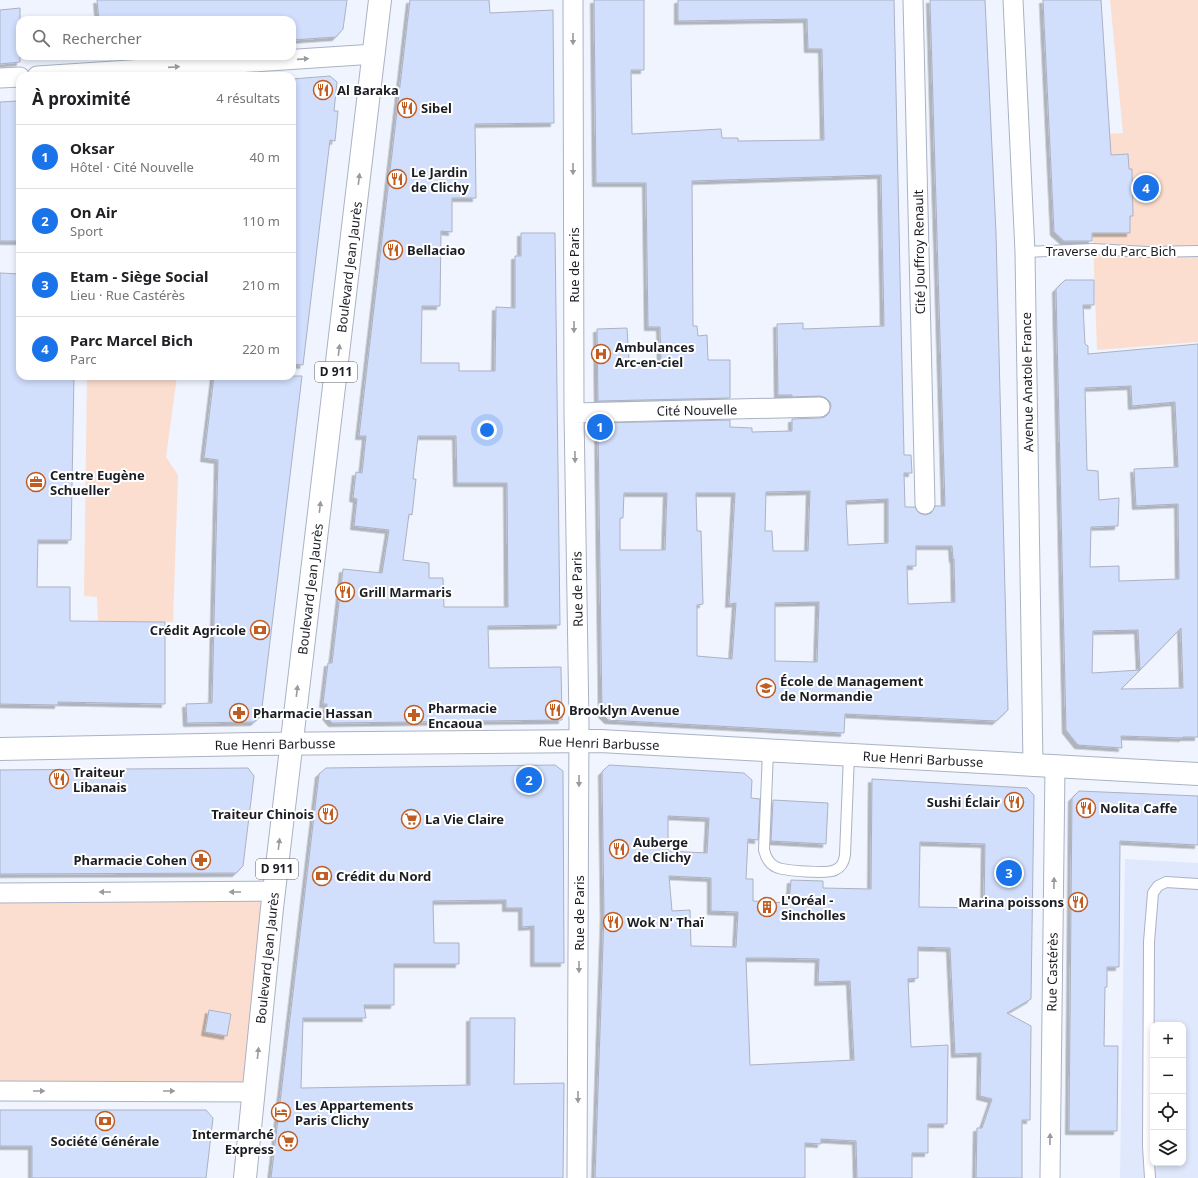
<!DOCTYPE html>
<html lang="fr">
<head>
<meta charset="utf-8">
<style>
	:root { --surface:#fff; --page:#f2f2f2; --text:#202124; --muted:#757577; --line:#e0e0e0; --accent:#1a73e8 }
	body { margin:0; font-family:"Noto Sans",sans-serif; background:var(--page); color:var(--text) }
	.controls { position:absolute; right:12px; bottom:12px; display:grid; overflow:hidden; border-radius:8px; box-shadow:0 2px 6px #0003 }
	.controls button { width:36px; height:36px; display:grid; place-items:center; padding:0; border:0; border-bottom:1px solid var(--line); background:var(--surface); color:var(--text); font:20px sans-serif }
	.you { position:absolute; left:487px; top:430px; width:14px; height:14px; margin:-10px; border:3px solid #fff; border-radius:50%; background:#1a73e8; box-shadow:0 0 0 6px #1a73e833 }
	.badge { display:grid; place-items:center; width:26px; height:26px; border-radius:50%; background:var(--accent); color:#fff; font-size:13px; font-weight:700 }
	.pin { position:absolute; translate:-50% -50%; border:2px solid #fff; box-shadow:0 1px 4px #0006 }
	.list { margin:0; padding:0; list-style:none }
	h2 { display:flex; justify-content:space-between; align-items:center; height:52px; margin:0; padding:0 16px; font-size:17px }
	h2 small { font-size:13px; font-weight:400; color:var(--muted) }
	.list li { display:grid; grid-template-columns:26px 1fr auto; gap:12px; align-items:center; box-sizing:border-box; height:64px; padding:0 16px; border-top:1px solid var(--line) }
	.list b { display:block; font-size:15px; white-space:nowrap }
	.list p { margin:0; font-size:13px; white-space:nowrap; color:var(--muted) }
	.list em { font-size:13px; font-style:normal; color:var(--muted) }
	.icon { flex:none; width:22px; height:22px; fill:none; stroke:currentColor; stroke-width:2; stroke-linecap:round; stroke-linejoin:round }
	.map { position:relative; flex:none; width:1198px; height:1178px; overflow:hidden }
	.search { position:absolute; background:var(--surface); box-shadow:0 2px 6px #0003; left:16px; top:16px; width:280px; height:44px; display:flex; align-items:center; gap:10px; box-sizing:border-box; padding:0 14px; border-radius:12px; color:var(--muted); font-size:15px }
	.panel { position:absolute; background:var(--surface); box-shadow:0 2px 6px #0003; left:16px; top:72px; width:280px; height:308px; border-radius:12px }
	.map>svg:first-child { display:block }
	.built { fill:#dfe8fc; fill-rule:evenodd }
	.green { fill:#fbded0 }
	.building { fill:#d1defc; stroke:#abb2c3; fill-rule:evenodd; filter:url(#shadow) }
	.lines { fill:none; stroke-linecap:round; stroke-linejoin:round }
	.lane-casing { stroke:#abb2c4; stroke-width:12 }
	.street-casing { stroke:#abb2c4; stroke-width:21 }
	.secondary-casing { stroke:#abb2c4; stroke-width:24 }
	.primary-casing { stroke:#abb2c4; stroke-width:24 }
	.lane { stroke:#fff; stroke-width:10 }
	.street { stroke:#fff; stroke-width:19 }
	.secondary { stroke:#fff; stroke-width:22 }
	.primary { stroke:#fff; stroke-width:22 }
	.oneway { fill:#999a9d }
	.labels { text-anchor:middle; stroke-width:4; stroke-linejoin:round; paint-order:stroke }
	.shield { fill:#fff; stroke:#606266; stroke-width:1 }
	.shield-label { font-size:12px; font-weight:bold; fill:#1c1e25 }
	.poi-label { font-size:13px; font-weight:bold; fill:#1c1e25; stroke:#fff; text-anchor:start }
	.street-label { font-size:13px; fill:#1c1e25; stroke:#fff }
</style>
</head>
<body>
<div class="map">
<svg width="1198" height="1178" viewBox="0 0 1198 1178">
	<defs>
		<filter id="shadow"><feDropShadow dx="-3.5" dy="3.5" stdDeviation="0" flood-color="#0004"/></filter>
	</defs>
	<rect width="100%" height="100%" fill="#eff4ff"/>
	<path class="built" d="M1125,859L1198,863V1178H1120ZM1153,1025H1183V1163H1153Z"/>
	<path class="green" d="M1110,0H1198V342L1097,350L1093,241L1094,135L1123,133Z
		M87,376H177L166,457L178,475L173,622L98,621L97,597L84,596Z
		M274,891L254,1092L0,1091V893Z"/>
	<path class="building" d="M97,0H347L343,29L336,37L292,40V20H99Z
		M410,0H489L490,13L553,10L554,123L475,124L476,198H452V232L441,231L440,306H422L421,363H459V371H495L496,307L515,308V256H521V233H555L560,625L488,626L489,668L561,667L562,720L332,723L326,716L327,704H323L328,663H332L343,569L382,573L389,530L354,526L357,499L353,498L356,472L362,473L366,436H359ZM418,436H456L457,483H507L508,607H444L443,578H429V563L403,560L409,514L412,515L416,479H413Z
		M594,0H644V70H631L632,134L721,129L722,138H738V141L824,140L822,49H808L807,19L678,21V0H894L904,455H911L912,473H904L905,507H915L919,513L925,515L931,513L935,506H945L930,0H985L996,233L1008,710L996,721L845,714L844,733L608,720L602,714L598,423L730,420V427L752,428V432L792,431V419L820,418L825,417L829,413L831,406L830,402L826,398L820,396L792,397V395H778L777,324L803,323V329L884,326L881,175L692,181L693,326H697L698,336L707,335L708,360H730V398L598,401L597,329L627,328L629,361L661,362L660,327H648L646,183H596ZM810,491L808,551H773L772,531H765L766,492ZM624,493H667L665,550H620V518H623ZM696,493H735L729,604L736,603L732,659L697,656V605L703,604L701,531H697ZM888,499V543L848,545L846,501ZM916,546H952L953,559H954L955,602L908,604L907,566H916ZM819,602L817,662L775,661V603Z
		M1043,0H1101L1111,155L1128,154L1129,169H1132L1133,216H1130V233H1092V241H1064L1054,232Z
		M20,8V62L0,64V10Z
		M330,76L337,82L334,111H338L335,141L330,140L303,365L292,364V79Z
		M18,101L20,241H0V102Z
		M0,273L20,274V376H74L71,540H38L37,587H70V621L165,622V704L58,702V705L0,704Z
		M1065,280H1094V305H1083L1085,344L1088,346V354L1198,344V737H1183V738L1121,736L1122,748L1078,745L1066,730L1056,289ZM1131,386L1132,406L1175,402L1178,467L1134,469L1136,506L1178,504L1179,579L1119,581V566L1090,567L1091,527L1118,526L1119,498L1099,500L1098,471L1087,470L1085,388ZM1181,628L1183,688L1121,689L1140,670L1092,673L1093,631L1138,630L1140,670Z
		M214,376H302L261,716L254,722L187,723L186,704L212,703L218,460L204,458Z
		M555,765L563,771L564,963H534V926L522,927V908H506V900L433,901L434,943H459V964H394V1005H364L366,1018H303L301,1088L470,1085V1018H515L514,1084L564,1083L563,1178H271L319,774L326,768Z
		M609,765L744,773L752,780L751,798L760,799L758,840L748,839L746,879H753V901L789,903L791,880L823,881V888L871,889L872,779L1027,788L1034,795L1031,999L1007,1013L1031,1026L1030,1120H1022V1178H976L977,1128H982L992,1099L980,1096L981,1053L955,1054L950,948L918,947V978L908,979L911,1047L948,1045L947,1124H928V1153H912V1178H857L856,1141L821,1139V1144L805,1143V1178H595L604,915L602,772ZM668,816L709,818L707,853L668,851ZM920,842L985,844L984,908L919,907ZM669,876L711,878V911L738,912L736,947L691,946L690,910L672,911ZM746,958H770L819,959L818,982L850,981L854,1060L750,1065Z
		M248,768L254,776L243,866L236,873L0,874V770Z
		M1079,791L1198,796V845L1120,841L1119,967H1107V987H1105L1104,1046H1118L1117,1131H1069L1072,798Z
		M773,800L828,803L826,844L771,841Z
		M209,1010L231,1014L227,1036L205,1032Z
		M0,1110H206L213,1118L206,1178H32V1146H0Z"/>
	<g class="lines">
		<g class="lane-casing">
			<path id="lane" d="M1025,252L1093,249L1147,252L1198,251
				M768,751L764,850C766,858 769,864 776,867C784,871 828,874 835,870C842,867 844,862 845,855L849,755
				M1150,1178L1148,1146L1149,942L1153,893L1158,886L1166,882L1198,884"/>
		</g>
		<g class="street-casing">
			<path id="street" d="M573,0L574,413L579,723L577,1178
				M913,0L925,504
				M1013,0L1025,252L1033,764
				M37,76L375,54
				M0,78L20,77
				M574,413L820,407
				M0,893L274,891
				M0,1091L254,1092
				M1050,1178L1055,766"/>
		</g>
		<g class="secondary-casing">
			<path id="secondary" d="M0,749L253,744L600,741L1198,774"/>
		</g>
		<g class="primary-casing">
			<path id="primary" d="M245,1178L272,908L380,0"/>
		</g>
		<use href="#lane" class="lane"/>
		<use href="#street" class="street"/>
		<use href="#secondary" class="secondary"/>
		<use href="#primary" class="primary"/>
	</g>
	<defs><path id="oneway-solid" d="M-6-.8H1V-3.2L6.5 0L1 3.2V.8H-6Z"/></defs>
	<g class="oneway">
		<use href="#oneway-solid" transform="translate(573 39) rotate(90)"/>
		<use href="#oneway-solid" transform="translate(303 59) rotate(-4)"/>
		<use href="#oneway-solid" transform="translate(174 67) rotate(-4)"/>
		<use href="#oneway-solid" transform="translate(573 169) rotate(90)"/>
		<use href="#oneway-solid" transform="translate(359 179) rotate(-83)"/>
		<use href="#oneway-solid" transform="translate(574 327) rotate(90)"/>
		<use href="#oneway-solid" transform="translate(339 350) rotate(-83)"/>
		<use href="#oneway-solid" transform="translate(575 457) rotate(89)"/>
		<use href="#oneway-solid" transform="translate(320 507) rotate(-83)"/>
		<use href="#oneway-solid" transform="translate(297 691) rotate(-83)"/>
		<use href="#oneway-solid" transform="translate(579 781) rotate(90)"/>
		<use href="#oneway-solid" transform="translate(279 844) rotate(-83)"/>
		<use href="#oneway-solid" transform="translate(1054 883) rotate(-89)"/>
		<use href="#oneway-solid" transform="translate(105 892) rotate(180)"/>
		<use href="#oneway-solid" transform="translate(235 892) rotate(180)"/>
		<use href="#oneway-solid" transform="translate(579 967) rotate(90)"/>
		<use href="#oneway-solid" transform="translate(258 1053) rotate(-84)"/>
		<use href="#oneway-solid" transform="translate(39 1091)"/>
		<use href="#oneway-solid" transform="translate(169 1091)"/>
		<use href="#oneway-solid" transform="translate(578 1097) rotate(90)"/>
		<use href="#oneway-solid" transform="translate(1050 1139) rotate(-89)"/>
	</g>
	<defs>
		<g id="restaurant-ring" transform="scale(1)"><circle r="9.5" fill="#fff" stroke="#c05d22" stroke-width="1.5"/><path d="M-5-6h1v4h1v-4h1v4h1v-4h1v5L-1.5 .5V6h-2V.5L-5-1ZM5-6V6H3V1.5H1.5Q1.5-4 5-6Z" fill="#c05d22"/></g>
		<g id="hospital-ring" transform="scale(1)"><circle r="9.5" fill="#fff" stroke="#c05d22" stroke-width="1.5"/><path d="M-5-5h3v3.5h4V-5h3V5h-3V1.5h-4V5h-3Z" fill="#c05d22"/></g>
		<g id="office-ring" transform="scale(1)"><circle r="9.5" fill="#fff" stroke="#c05d22" stroke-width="1.5"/><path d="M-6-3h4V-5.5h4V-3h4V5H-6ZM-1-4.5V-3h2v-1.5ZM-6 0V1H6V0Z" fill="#c05d22"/></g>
		<g id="bank-ring" transform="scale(1)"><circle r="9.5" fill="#fff" stroke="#c05d22" stroke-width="1.5"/><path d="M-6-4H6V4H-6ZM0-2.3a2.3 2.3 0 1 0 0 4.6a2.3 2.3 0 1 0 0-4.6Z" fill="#c05d22"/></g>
		<g id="university-ring" transform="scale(1)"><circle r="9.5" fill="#fff" stroke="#c05d22" stroke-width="1.5"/><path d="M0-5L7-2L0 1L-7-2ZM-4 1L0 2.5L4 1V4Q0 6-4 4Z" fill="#c05d22"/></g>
		<g id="pharmacy-ring" transform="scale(1)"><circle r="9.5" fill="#fff" stroke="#c05d22" stroke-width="1.5"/><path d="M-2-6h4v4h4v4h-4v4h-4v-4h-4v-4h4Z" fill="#c05d22"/></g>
		<g id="supermarket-ring" transform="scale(1)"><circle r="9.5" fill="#fff" stroke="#c05d22" stroke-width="1.5"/><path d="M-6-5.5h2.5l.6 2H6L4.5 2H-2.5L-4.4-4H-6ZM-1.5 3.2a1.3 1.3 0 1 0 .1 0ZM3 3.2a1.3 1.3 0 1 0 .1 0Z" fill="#c05d22"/></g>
		<g id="building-ring" transform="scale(1)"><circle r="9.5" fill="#fff" stroke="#c05d22" stroke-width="1.5"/><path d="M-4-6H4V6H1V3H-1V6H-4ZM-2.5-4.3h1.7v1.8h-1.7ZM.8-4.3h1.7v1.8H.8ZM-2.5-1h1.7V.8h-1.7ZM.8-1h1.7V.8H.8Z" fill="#c05d22"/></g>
		<g id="hotel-ring" transform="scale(1)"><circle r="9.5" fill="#fff" stroke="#c05d22" stroke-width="1.5"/><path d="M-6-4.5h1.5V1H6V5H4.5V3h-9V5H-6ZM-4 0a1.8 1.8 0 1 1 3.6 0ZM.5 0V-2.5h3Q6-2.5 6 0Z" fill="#c05d22"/></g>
	</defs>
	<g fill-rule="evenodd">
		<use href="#restaurant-ring" x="323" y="90"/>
		<use href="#restaurant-ring" x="407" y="108"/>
		<use href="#restaurant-ring" x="397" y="179"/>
		<use href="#restaurant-ring" x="393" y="250"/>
		<use href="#hospital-ring" x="601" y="354"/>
		<use href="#office-ring" x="36" y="482"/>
		<use href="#restaurant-ring" x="345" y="592"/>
		<use href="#bank-ring" x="260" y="630"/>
		<use href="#university-ring" x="766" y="688"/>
		<use href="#restaurant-ring" x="555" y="710"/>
		<use href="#pharmacy-ring" x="239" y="713"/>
		<use href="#pharmacy-ring" x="414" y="715"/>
		<use href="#restaurant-ring" x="59" y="779"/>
		<use href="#restaurant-ring" x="1014" y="802"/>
		<use href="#restaurant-ring" x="1086" y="808"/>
		<use href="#restaurant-ring" x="328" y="814"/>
		<use href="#supermarket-ring" x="411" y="819"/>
		<use href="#restaurant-ring" x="619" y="849"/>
		<use href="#pharmacy-ring" x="201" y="860"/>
		<use href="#bank-ring" x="322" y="876"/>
		<use href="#restaurant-ring" x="1078" y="902"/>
		<use href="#building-ring" x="767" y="907"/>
		<use href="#restaurant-ring" x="613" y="922"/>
		<use href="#hotel-ring" x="281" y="1112"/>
		<use href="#bank-ring" x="105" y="1121"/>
		<use href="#supermarket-ring" x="288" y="1141"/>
	</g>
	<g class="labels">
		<g class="shield">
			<rect x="315" y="362" width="42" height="20" rx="3"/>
			<rect x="256" y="859" width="42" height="20" rx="3"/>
		</g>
		<g class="shield-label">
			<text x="336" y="376">D 911</text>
			<text x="277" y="873">D 911</text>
		</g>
		<g class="poi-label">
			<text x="337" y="95">Al Baraka</text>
			<text x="421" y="113">Sibel</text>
			<text x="411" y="177">Le Jardin<tspan x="411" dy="15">de Clichy</tspan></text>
			<text x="407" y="255">Bellaciao</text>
			<text x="615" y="352">Ambulances<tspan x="615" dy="15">Arc-en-ciel</tspan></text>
			<text x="50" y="480">Centre Eugène<tspan x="50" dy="15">Schueller</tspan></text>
			<text x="359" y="597">Grill Marmaris</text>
			<text x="246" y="635" text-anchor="end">Crédit Agricole</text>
			<text x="780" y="686">École de Management<tspan x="780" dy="15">de Normandie</tspan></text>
			<text x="428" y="713">Pharmacie<tspan x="428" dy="15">Encaoua</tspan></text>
			<text x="569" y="715">Brooklyn Avenue</text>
			<text x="253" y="718">Pharmacie Hassan</text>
			<text x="73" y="777">Traiteur<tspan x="73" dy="15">Libanais</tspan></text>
			<text x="1000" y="807" text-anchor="end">Sushi Éclair</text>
			<text x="1100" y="813">Nolita Caffe</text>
			<text x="314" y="819" text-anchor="end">Traiteur Chinois</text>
			<text x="425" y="824">La Vie Claire</text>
			<text x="633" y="847">Auberge<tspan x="633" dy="15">de Clichy</tspan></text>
			<text x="187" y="865" text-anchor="end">Pharmacie Cohen</text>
			<text x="336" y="881">Crédit du Nord</text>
			<text x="781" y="905">L'Oréal -<tspan x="781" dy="15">Sincholles</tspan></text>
			<text x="1064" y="907" text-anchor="end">Marina poissons</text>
			<text x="627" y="927">Wok N' Thaï</text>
			<text x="295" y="1110">Les Appartements<tspan x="295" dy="15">Paris Clichy</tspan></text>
			<text x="274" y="1139" text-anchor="end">Intermarché<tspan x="274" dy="15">Express</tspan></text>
			<text x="105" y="1146" text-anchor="middle">Société Générale</text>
		</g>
		<g class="street-label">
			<text x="1111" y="256">Traverse du Parc Bich</text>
			<text transform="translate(919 252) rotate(-91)" y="5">Cité Jouffroy Renault</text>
			<text transform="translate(574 265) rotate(-90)" y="5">Rue de Paris</text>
			<text transform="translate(349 267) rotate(-83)" y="5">Boulevard Jean Jaurès</text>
			<text transform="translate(1027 382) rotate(-91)" y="5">Avenue Anatole France</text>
			<text transform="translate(697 410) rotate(-1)" y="5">Cité Nouvelle</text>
			<text transform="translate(310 589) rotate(-83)" y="5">Boulevard Jean Jaurès</text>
			<text transform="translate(577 589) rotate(-91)" y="5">Rue de Paris</text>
			<text transform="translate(599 743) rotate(2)" y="5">Rue Henri Barbusse</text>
			<text transform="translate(275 744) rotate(-1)" y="5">Rue Henri Barbusse</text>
			<text transform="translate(923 759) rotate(3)" y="5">Rue Henri Barbusse</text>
			<text transform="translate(579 913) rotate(-90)" y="5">Rue de Paris</text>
			<text transform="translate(267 958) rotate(-84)" y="5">Boulevard Jean Jaurès</text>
			<text transform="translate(1052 972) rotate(-89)" y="5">Rue Castérès</text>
		</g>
	</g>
</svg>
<div class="controls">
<button>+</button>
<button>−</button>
<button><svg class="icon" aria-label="locate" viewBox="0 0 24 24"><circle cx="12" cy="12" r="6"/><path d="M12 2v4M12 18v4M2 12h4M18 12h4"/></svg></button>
<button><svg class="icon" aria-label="layers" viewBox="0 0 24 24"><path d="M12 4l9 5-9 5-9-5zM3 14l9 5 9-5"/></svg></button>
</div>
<div class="you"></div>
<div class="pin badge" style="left:600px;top:427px">1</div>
<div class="pin badge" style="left:529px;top:780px">2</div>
<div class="pin badge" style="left:1009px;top:873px">3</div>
<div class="pin badge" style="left:1146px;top:188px">4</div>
<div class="search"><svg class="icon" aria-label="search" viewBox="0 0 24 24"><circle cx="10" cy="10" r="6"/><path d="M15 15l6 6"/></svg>Rechercher</div>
<section class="panel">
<h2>À proximité<small>4 résultats</small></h2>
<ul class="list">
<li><span class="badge">1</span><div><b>Oksar</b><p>Hôtel · Cité Nouvelle</p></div><em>40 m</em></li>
<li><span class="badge">2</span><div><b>On Air</b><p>Sport</p></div><em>110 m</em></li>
<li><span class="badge">3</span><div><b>Etam - Siège Social</b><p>Lieu · Rue Castérès</p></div><em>210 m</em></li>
<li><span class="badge">4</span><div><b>Parc Marcel Bich</b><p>Parc</p></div><em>220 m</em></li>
</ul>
</section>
</div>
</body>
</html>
